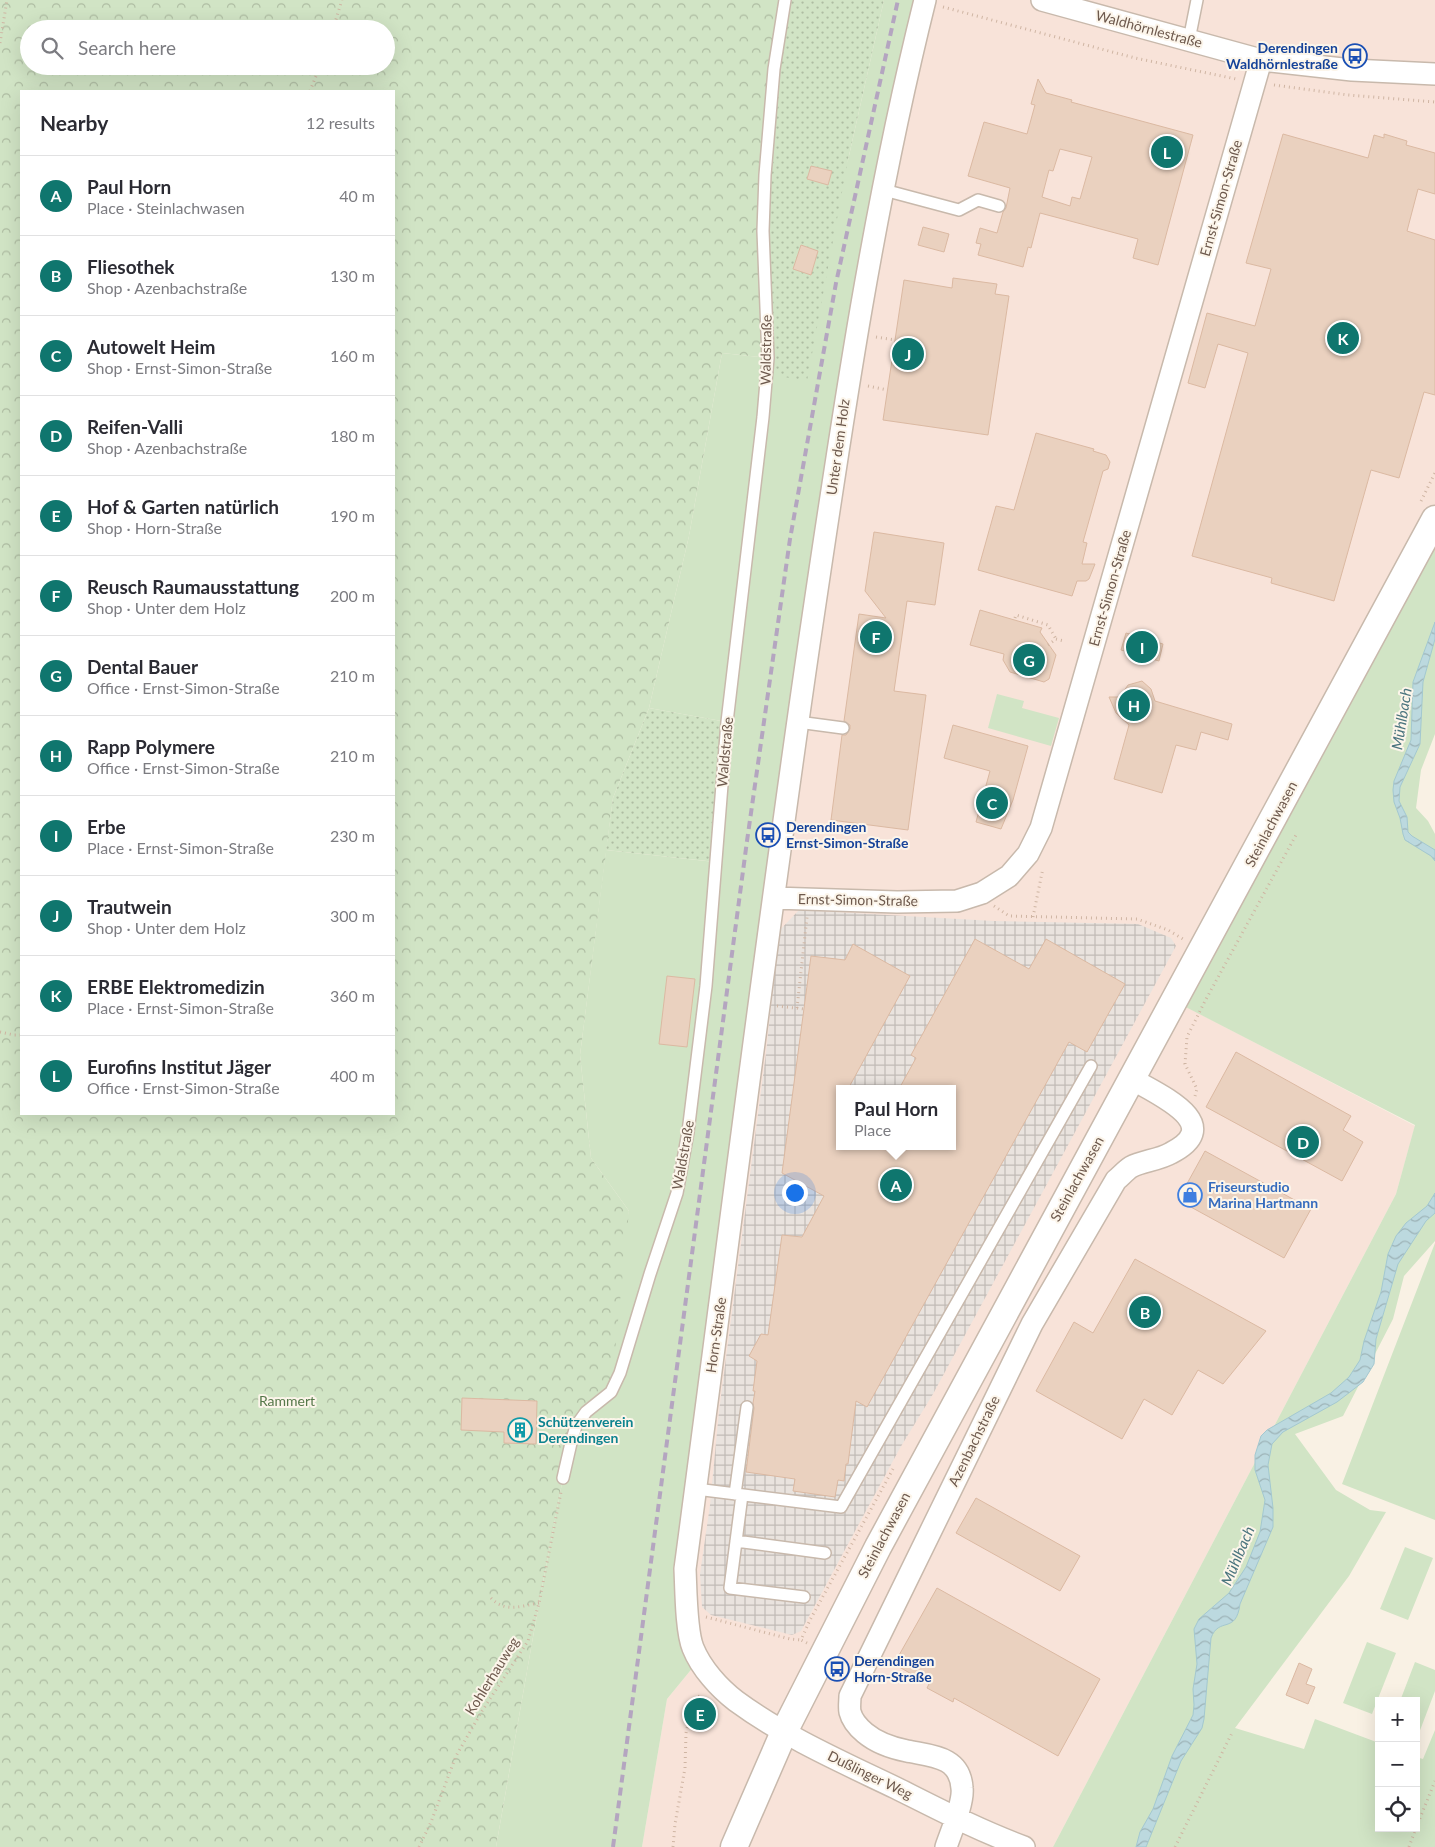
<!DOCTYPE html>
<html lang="en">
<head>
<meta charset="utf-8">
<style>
	:root { --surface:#fff; --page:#f7f7f7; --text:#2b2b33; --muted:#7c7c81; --line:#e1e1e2; --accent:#0f766e }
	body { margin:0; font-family:Lato,sans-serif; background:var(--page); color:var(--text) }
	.controls { position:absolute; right:15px; bottom:15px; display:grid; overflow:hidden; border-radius:0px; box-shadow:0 5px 20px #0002 }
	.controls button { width:45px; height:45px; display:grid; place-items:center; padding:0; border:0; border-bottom:1px solid var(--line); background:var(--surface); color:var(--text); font:25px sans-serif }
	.you { position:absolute; left:794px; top:1192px; width:18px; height:18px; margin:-12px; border:4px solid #fff; border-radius:50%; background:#1a73e8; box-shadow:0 0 0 8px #1a73e833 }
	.badge { display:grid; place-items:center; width:32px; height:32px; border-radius:50%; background:var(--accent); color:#fff; font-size:16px; font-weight:700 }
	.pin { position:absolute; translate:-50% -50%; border:2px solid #fff; box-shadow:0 1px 5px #0006 }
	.popup { position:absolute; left:836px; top:1085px; width:120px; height:65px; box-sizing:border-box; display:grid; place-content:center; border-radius:0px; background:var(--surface); filter:drop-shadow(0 1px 4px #0005); font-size:16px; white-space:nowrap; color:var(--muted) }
	.popup b { font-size:19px; color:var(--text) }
	.popup::after { content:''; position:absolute; left:50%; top:100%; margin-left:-10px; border:10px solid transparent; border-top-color:var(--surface) }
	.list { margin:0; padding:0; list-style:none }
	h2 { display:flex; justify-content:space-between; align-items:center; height:65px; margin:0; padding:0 20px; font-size:21px }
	h2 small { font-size:16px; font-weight:400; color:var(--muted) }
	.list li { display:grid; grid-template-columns:32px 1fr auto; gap:15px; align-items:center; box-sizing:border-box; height:80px; padding:0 20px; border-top:1px solid var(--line) }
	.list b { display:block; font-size:19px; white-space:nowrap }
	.list p { margin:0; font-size:16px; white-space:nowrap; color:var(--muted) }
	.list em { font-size:16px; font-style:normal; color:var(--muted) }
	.icon { flex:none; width:28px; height:28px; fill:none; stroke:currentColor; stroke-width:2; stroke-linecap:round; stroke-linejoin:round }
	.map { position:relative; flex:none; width:1435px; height:1847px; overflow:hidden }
	.search { position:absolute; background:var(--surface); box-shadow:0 5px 20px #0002; left:20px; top:20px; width:375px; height:55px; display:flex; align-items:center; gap:12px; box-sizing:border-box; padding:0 18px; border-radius:28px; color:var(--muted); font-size:19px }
	.panel { position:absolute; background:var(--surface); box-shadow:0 5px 20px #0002; left:20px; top:90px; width:375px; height:1025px; border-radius:0px }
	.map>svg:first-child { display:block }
	.commercial { fill:#f8e3d9; fill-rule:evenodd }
	.industrial { fill:url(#industrial-grid); fill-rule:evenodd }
	.grass { fill:#d1e4c5 }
	.forest { fill:url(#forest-crowns); fill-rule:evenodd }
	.park { fill:url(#park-dots) }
	.water { fill:url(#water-waves); stroke:#a3c8d0 }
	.building { fill:#ead1bf; stroke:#dbb9a2; fill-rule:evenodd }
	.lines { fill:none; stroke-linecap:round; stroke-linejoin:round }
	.service-casing { stroke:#c8b9ac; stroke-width:14 }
	.minor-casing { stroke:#c8b9ac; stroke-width:24 }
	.tertiary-casing { stroke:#c8b9ac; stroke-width:29 }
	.path { stroke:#cfb5a3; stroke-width:3; stroke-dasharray:1 4; stroke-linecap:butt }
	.service { stroke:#fff; stroke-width:11 }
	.minor { stroke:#fff; stroke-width:21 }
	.tertiary { stroke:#fff; stroke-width:26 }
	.rail { stroke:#b4a5c0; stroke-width:4; stroke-dasharray:8 5; stroke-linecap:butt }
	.labels { text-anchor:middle; stroke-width:4; stroke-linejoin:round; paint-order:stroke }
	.street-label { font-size:14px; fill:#6d594d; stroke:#fcf5ea }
	.transit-label { font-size:14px; font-weight:bold; fill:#164399; stroke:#fcf5ea; text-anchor:start }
	.shop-label { font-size:14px; font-weight:bold; fill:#366cbe; stroke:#fcf5ea; text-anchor:start }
	.park-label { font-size:14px; fill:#56784a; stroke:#fcf5ea }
	.culture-label { font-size:14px; font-weight:bold; fill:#0d838f; stroke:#fcf5ea; text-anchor:start }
	.water-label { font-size:15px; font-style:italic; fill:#4a747e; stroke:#fcf5ea }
</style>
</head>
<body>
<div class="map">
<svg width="1435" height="1847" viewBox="0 0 1435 1847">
	<defs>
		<pattern id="industrial-grid" width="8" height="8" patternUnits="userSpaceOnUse" patternTransform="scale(1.25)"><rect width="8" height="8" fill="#e9e3de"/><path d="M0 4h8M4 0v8" fill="none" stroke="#c1bbb6"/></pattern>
		<pattern id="forest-crowns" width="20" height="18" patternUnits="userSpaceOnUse" patternTransform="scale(1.25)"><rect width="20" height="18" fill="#d1e4c5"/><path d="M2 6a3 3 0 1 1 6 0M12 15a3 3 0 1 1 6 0" fill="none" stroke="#aebca2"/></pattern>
		<pattern id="park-dots" width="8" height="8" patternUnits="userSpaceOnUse" patternTransform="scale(1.25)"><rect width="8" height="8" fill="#d1e4c5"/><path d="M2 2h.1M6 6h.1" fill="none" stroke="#aebca2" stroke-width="1.8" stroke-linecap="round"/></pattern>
		<pattern id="water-waves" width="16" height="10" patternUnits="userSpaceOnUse" patternTransform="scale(1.25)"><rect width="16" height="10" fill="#bcd9df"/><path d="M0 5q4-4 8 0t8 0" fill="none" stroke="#9db3b7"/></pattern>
	</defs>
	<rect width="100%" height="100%" fill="#f9f1e4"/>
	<path class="commercial" d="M925,0H1435V519L1175,1001L1415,1126L1396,1194L1053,1847H642L667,1699L699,1660L685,1569L786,801ZM840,1089H952V1146H840Z"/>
	<path class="industrial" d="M799,910L994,921L1138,924L1171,938L1176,946L933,1394L900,1448L801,1631L792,1635L711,1615L702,1607L700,1574L710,1505L719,1411L766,1053L779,931ZM840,1089H952V1146H840Z"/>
	<path class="grass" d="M884,0H925L886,176L685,1569L699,1660L667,1699L642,1847H496L539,1603L563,1478L629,1211L591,1158L580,1055L606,850L715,862L727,722L649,708L689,536L722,353L768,358L848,160Z
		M1435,519V734L1421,770L1416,808L1428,821L1435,834V1241L1404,1276L1393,1319L1343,1416L1295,1434L1336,1490L1370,1510L1386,1512L1349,1576L1235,1728L1304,1749L1315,1719L1379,1743V1828H1416V1757L1423,1759L1435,1730V1847H1053L1396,1194L1415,1125L1174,1001Z
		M997,694L1024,701L1022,708L1059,718L1051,746L988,728Z
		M1435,1243V1520L1342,1484Z
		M1405,1547L1433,1558L1408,1620L1380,1609Z
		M1367,1642L1396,1653L1372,1714L1343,1703Z
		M1415,1662L1435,1670V1691L1419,1733L1416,1732V1701H1400Z"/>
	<path class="forest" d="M0,0H785L768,358L722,353L689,536L649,708L613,798L580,1055L591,1158L629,1211L611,1392L586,1412L563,1478L539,1603L496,1847H0ZM29,29H386V66H29ZM21,91H394V1114H21Z"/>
	<path class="park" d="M785,0H884L848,160L807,381L767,374L763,231Z
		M649,708L727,722L716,862L606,850L613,798Z"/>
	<path class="water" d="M1435,622V639L1423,682L1420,744L1400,787L1399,801L1407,817L1408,832L1412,836L1435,850V861L1431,856L1405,840L1403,834L1400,818L1394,802L1393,790L1394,781L1411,740L1413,682Z
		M1435,1193V1213L1426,1221L1398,1264L1376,1339L1374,1364L1363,1382L1337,1402L1283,1432L1272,1444L1268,1465L1273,1508V1527L1240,1604C1236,1635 1219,1616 1211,1638L1204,1719L1202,1728L1181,1761L1146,1847H1136L1140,1832L1153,1809L1172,1756L1193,1715L1194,1705L1193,1689L1197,1664L1194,1629L1199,1619L1229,1593L1246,1567L1260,1532L1265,1500L1255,1470V1455L1261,1436L1267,1430L1331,1393L1349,1377L1360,1360L1364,1341L1381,1292L1388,1254L1396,1236L1406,1223L1427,1206Z"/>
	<path class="building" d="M1038,79L1046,93L1072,100L1071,102L1193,135L1158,265L1133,258L1138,239L1040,213L1031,248L1028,247L1023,267L978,255L981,244L976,243L980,228L997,233L1003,212L1006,208L1010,188L968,176L984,122L1027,134L1035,105L1031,104ZM1060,149L1092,157L1080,199L1072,197L1070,206L1042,197L1049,170L1053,171Z
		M1283,134L1368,158L1374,135L1384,138V134L1407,141L1406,145L1435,153V194L1418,189L1407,231L1435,240V395L1424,392L1399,478L1371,470L1334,601L1271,583L1272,578L1192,556L1248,353L1218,344L1205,388L1188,383L1207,313L1255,326L1271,269L1246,263Z
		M811,166L832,171L828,185L807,179Z
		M923,227L949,234L944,252L918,245Z
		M801,245L818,251L811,275L793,269Z
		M953,278L997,284L995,294L1009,296L988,435L883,420L904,280L952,288Z
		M1036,433L1094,449L1093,451L1106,455L1110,462L1108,469L1103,471L1083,542L1087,543L1082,564H1095L1089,579L1086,581H1077L1072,596L978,570L996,506L1014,510Z
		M874,532L944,543L935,605L907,601L894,691L926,695L908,830L831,820L842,735H846L850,729V725L844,721L859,614L886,618L865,591Z
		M980,610L1042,628L1040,632L1056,655L1049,679L1044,682L1010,672L1003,660L1004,654L970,645Z
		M1126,633L1163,644L1159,661L1121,650Z
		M1142,681L1151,689L1155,701L1232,724L1228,740L1201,732L1196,750L1176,745L1162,793L1114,779L1129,725L1116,713L1109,697H1120L1128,685Z
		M953,725L1028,746L1013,800L1001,829L976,822L990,771L944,758Z
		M975,939L1029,969L1046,939L1125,984L1087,1052L1069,1042L867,1407L856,1401L848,1464H846L844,1481L838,1480L835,1497L793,1491L795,1479L746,1472L754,1408L753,1403L755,1391H753L757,1361L749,1356L761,1334L768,1335L782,1235L802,1237L824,1196L782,1173L811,956L845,960L853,944L910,976L848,1089H840V1146H952V1089H899L916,1058L911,1055Z
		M667,976L695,979L687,1047L659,1044Z
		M1236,1052L1351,1116L1343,1130L1363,1142L1342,1181L1206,1107Z
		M1205,1151L1311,1209L1284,1258L1178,1200Z
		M1135,1259L1266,1331L1223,1384L1198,1370L1172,1415L1144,1399L1122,1439L1036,1391L1074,1322L1093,1333Z
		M462,1398L537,1401L536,1444L504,1443V1432L461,1430Z
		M976,1498L1080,1556L1060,1591L956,1533Z
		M937,1588L1100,1679L1058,1756L954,1698L953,1702L927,1688L929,1684L894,1664Z
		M1299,1663L1312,1669L1306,1684L1315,1687L1308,1704L1286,1695Z"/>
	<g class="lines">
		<g class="service-casing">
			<path id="service" d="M1189,40L1197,0
				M884,190L959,210L978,200L999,206
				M798,722L843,728
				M563,1478L571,1443L576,1426L586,1412L611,1392L620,1373L650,1274L677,1193L688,1132L706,986L727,722L763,417L768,358L763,231L765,175L774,69L785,0
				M696,1489L841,1507L1091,1066
				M735,1494L747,1407
				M742,1495L730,1588L804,1597
				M736,1541L825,1553"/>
		</g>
		<g class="minor-casing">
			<path id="minor" d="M925,0C872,212 841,428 809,644C764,952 726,1261 685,1569C686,1589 686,1631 693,1648C701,1668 719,1688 736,1701C785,1737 842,1762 896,1788C938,1809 980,1831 1024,1847
				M1042,0L1261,60L1352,70L1435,74
				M774,898L897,902L957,901L982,893L1009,876L1028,854L1041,828L1261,60
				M946,1847C951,1832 964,1802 962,1788C960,1756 931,1756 907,1751C892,1748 877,1743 865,1733C859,1728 852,1720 850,1712C849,1707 850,1701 850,1696L1032,1324L1116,1180C1121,1176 1126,1170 1131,1167C1142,1161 1159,1160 1171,1153C1228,1124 1157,1094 1132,1079"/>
		</g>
		<g class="tertiary-casing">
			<path id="tertiary" d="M734,1847L784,1732L878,1547L1435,519"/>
		</g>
		<path class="path" d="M943,7L1135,58L1236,79
			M333,29L342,0
			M0,43L7,0
			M1274,85L1348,95L1435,102
			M310,91L320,66
			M876,337L895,340
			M868,386L887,390
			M1421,501L1435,473
			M1015,618L1016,615L1048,625L1056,639
			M1048,645L1056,639L1064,641
			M994,906L1009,916L1137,919L1168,930L1183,939
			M1033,917L1043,868
			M777,1006L804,1009
			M797,1008L807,917
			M0,1032L14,1035H21
			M1195,1096L1197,1089L1185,1064L1187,1037L1205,1001L1296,835
			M491,1598C505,1613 521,1606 539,1603
			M706,1617L790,1639L801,1640
			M807,1643L801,1640L810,1620L893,1469
			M1416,1828L1435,1781
			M419,1847L431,1822L456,1756L482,1711L528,1641L539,1603L561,1492
			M673,1847L675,1824L685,1768L686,1733L693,1701L702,1694
			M1175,1847L1233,1731
			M1409,1847L1416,1828"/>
		<use href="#service" class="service"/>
		<use href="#minor" class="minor"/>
		<use href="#tertiary" class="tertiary"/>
		<path class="rail" d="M613,1847L747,841L790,539L836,283L898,0"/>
	</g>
	<defs>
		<g id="bus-ring" transform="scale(1.25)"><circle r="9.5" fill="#fcf5ea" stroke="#1a4fb4" stroke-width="1.5"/><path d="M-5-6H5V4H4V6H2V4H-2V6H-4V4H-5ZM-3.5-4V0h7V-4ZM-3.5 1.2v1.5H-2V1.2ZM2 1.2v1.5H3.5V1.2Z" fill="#1a4fb4"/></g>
		<g id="shop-ring" transform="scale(1.25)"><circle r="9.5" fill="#fcf5ea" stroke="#3f7fe0" stroke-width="1.5"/><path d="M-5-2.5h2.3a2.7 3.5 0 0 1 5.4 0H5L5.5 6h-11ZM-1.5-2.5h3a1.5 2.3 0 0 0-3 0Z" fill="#3f7fe0"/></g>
		<g id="building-ring" transform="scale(1.25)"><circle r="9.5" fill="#fcf5ea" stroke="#0f9aa8" stroke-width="1.5"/><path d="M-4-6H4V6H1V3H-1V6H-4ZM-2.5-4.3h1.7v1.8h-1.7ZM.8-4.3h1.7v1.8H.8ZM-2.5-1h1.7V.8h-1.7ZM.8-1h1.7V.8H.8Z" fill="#0f9aa8"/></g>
	</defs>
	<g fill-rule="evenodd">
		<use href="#bus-ring" x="1355" y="56"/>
		<use href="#bus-ring" x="768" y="835"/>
		<use href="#shop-ring" x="1190" y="1195"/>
		<use href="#building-ring" x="520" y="1430"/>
		<use href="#bus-ring" x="837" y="1669"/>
	</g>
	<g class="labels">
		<g class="street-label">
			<text transform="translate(1149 29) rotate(15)" y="5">Waldhörnlestraße</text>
			<text transform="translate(1221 198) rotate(-74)" y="5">Ernst-Simon-Straße</text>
			<text transform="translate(766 350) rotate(-89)" y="5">Waldstraße</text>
			<text transform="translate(838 447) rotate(-82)" y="5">Unter dem Holz</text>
			<text transform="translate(1110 588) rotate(-74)" y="5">Ernst-Simon-Straße</text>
			<text transform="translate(725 752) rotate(-85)" y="5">Waldstraße</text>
			<text transform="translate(1271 824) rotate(-62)" y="5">Steinlachwasen</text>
			<text transform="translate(858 900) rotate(1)" y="5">Ernst-Simon-Straße</text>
			<text transform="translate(683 1155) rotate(-80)" y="5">Waldstraße</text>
			<text transform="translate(1077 1179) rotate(-61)" y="5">Steinlachwasen</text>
			<text transform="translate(716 1335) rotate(-82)" y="5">Horn-Straße</text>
			<text transform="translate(974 1441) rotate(-64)" y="5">Azenbachstraße</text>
			<text transform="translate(884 1535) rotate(-62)" y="5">Steinlachwasen</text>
			<text transform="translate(492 1676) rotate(-58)" y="5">Kohlerhauweg</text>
			<text transform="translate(870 1775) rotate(26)" y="5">Dußlinger Weg</text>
		</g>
		<g class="transit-label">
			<text x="1338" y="53" text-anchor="end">Derendingen<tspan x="1338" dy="16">Waldhörnlestraße</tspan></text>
			<text x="786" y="832">Derendingen<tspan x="786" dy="16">Ernst-Simon-Straße</tspan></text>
			<text x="854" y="1666">Derendingen<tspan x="854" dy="16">Horn-Straße</tspan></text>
		</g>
		<g class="shop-label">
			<text x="1208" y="1192">Friseurstudio<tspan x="1208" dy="16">Marina Hartmann</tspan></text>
		</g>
		<g class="park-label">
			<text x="287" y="1406">Rammert</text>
		</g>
		<g class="culture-label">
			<text x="538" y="1427">Schützenverein<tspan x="538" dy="16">Derendingen</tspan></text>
		</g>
		<g class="water-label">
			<text transform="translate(1402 719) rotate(-81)" y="5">Mühlbach</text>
			<text transform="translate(1238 1556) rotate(-67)" y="5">Mühlbach</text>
		</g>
	</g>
</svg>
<div class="controls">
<button>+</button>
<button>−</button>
<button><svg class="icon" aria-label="locate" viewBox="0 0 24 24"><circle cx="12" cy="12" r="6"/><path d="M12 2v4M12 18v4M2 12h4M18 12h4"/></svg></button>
</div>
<div class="you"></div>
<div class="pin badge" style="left:896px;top:1185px">A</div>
<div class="popup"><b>Paul Horn</b>Place</div>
<div class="pin badge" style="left:1145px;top:1312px">B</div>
<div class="pin badge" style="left:992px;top:803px">C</div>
<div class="pin badge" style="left:1303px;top:1142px">D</div>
<div class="pin badge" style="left:700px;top:1714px">E</div>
<div class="pin badge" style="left:876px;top:637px">F</div>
<div class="pin badge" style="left:1029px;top:660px">G</div>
<div class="pin badge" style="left:1134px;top:705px">H</div>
<div class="pin badge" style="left:1142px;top:647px">I</div>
<div class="pin badge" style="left:908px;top:354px">J</div>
<div class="pin badge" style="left:1343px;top:338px">K</div>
<div class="pin badge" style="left:1167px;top:152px">L</div>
<div class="search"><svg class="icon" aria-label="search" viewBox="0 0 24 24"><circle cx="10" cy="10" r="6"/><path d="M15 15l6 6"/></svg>Search here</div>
<section class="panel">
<h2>Nearby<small>12 results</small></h2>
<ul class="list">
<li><span class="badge">A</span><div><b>Paul Horn</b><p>Place · Steinlachwasen</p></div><em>40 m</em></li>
<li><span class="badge">B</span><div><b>Fliesothek</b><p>Shop · Azenbachstraße</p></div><em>130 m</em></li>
<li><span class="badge">C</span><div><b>Autowelt Heim</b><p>Shop · Ernst-Simon-Straße</p></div><em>160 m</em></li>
<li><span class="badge">D</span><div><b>Reifen-Valli</b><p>Shop · Azenbachstraße</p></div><em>180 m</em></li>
<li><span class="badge">E</span><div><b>Hof &amp; Garten natürlich</b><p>Shop · Horn-Straße</p></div><em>190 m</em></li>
<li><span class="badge">F</span><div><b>Reusch Raumausstattung</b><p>Shop · Unter dem Holz</p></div><em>200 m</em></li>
<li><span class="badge">G</span><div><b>Dental Bauer</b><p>Office · Ernst-Simon-Straße</p></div><em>210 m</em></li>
<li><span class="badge">H</span><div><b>Rapp Polymere</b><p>Office · Ernst-Simon-Straße</p></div><em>210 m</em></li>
<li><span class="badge">I</span><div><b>Erbe</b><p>Place · Ernst-Simon-Straße</p></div><em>230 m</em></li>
<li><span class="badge">J</span><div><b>Trautwein</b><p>Shop · Unter dem Holz</p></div><em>300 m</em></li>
<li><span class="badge">K</span><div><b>ERBE Elektromedizin</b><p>Place · Ernst-Simon-Straße</p></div><em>360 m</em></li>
<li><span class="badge">L</span><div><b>Eurofins Institut Jäger</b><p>Office · Ernst-Simon-Straße</p></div><em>400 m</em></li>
</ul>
</section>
</div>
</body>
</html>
